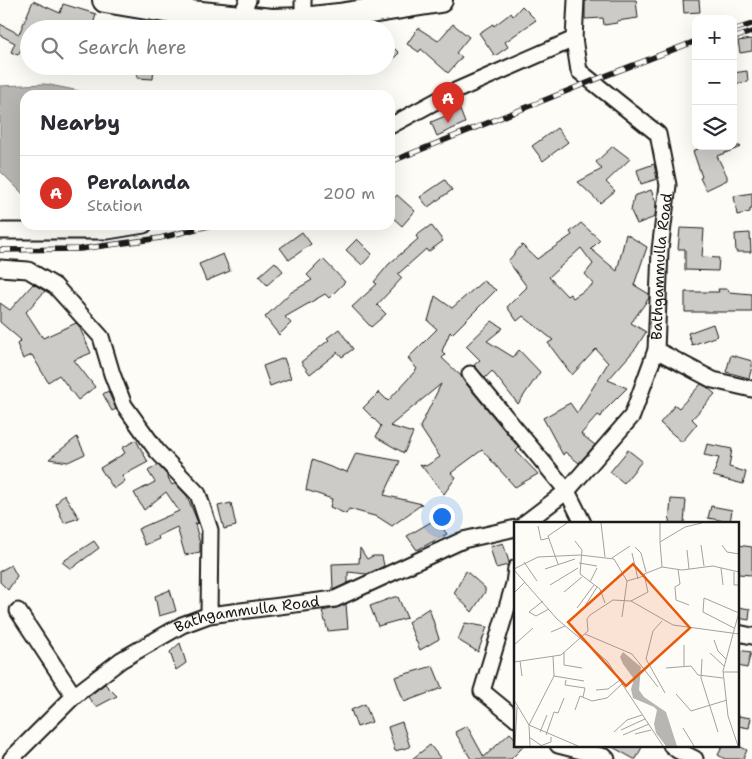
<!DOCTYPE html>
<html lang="en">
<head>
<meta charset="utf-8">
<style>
	:root { --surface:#fff; --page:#f2f2f3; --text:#2b2b33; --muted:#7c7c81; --line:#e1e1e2; --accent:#d93025 }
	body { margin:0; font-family:"Shantell Sans",sans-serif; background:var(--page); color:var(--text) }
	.controls { position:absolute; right:15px; top:15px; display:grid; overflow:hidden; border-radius:10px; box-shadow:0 5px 20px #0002 }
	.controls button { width:45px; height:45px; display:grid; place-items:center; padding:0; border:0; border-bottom:1px solid var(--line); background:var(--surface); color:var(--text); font:25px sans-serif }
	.you { position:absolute; left:441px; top:516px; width:18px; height:18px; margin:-12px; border:4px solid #fff; border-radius:50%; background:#1a73e8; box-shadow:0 0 0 8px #1a73e833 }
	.badge { display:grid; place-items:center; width:32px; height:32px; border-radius:50%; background:var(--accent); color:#fff; font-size:16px; font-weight:700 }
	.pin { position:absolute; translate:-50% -41px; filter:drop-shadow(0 1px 2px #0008) }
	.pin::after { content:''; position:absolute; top:26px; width:18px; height:15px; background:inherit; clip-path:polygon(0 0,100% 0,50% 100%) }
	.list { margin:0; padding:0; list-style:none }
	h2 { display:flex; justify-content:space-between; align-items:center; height:65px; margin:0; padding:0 20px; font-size:21px }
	h2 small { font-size:16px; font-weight:400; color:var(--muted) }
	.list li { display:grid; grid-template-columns:32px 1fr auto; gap:15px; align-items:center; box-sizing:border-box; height:75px; padding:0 20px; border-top:1px solid var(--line) }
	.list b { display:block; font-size:19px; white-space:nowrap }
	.list p { margin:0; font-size:16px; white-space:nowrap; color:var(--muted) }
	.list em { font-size:16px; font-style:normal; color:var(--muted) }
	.icon { flex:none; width:28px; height:28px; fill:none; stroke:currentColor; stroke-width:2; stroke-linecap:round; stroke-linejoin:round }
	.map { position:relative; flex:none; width:752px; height:759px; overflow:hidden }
	.search { position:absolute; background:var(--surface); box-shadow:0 5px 20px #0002; left:20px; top:20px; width:375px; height:55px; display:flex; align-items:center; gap:12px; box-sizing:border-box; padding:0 18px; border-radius:28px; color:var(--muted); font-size:19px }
	.panel { position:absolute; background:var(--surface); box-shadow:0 5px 20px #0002; left:20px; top:90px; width:375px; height:140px; border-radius:15px }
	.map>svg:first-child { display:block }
	.water { fill:#b7b6b2; stroke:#797876 }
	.building { fill:#cccbc8; stroke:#1c1c1c; fill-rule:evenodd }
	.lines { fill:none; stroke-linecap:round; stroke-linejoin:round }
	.street-casing { stroke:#1c1c1c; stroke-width:19 }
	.primary-casing { stroke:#1c1c1c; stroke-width:28 }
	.street { stroke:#fdfcf7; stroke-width:15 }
	.primary { stroke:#fdfcf7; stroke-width:24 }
	.rail-casing { stroke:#1c1c1c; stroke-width:5.5 }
	.rail { stroke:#fdfcf7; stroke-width:4; stroke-dasharray:11; stroke-linecap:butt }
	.labels { text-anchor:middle; stroke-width:4.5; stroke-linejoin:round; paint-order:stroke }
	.street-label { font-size:15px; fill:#1c1c1c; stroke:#fdfcf7 }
	.inset-road { fill:none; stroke:#a3a29f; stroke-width:1 }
	.view { fill:#e8590c; fill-opacity:0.15; stroke:#e8590c; stroke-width:2.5 }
	.inset-edge { fill:none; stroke:#1c1c1c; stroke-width:2.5 }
</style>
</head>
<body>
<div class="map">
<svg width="752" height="759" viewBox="0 0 752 759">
	<rect width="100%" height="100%" fill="#fdfcf7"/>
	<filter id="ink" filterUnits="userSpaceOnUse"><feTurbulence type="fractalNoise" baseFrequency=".02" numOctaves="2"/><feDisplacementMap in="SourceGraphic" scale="10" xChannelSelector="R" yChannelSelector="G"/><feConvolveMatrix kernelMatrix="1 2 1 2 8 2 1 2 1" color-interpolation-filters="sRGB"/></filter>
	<g filter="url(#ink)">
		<path class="water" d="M45,84L99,95H25V196L0,171V86Z"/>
		<path class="building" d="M585,0H636L638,18L617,21V23L604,25L603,18L585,19Z
			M683,0H699L700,12L684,13Z
			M33,1L60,13L63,4L96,14L92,29H64L46,24L44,29H42L34,25L32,29H29V35L18,55L11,52L15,43L0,35V24L19,34Z
			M522,6L536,20L505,42L508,47L495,56L479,33L493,24L494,26L511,13L513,16Z
			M453,24L469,37L456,53L462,57L448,73L421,49L419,52L407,44L418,28L438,41Z
			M752,39V51L740,53L738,41Z
			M386,40L399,53L386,66Z
			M138,66H154L153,79L137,78Z
			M747,71L748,82L733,84V73Z
			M460,110L465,123L437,136L431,122Z
			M557,128L568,142L543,161L532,146Z
			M613,146L630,159L606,182L615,191L600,203L578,182L602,169L596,162Z
			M705,146H740L741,147L717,156L727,176V180L706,190L700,178L702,177L693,151Z
			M654,164L657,179L641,184L637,170Z
			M445,180L452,190L428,207L420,197Z
			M651,190L656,202L655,217L637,224L631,211L634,196Z
			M752,193V209H750V212L737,215L734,196Z
			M397,195L415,211L402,226L390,215V203Z
			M581,223L600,240L591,249L617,271L626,234L647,247L634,285L649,294V298L631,323L646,332L636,348L608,380L627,388L604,411L601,417L598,415L581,434L595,445L579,463L565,452L563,455L543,418L570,403L577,413L608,363L596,349L572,375L548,343L553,340L523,316L517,321L507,307L527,287L508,261L522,245L537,259L572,235L570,232ZM581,248L593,264L585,274L594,284L573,298L570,294L567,296L549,277Z
			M431,225L443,241L428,252L426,249L398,274L402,278L377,305L386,314L371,327L352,307L377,284L374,282L389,264L418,239L416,236Z
			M680,228L704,229L702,257L719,258L718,271L685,270V249H678Z
			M302,232L311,244L289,260L280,248Z
			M750,233L751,252H736L735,234Z
			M357,239L372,254L362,265L346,250Z
			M223,254L230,271L206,281L199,264Z
			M323,259L345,282L329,298L325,294L285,317L291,323L279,335L265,317L290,293L312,280L307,275Z
			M275,262L283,271L267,285L259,276Z
			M483,281L496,290L452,334L450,332L442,351L445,355L442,358L461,376L463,380L519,448L516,451L538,474L515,487L482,450L451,473L456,477L444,494L420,464L426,466L440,457L420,427L441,384L390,426L413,433L404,453L376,437L381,426L363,408L379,392L388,401L417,369L408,358L437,329L428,321L435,296L452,308Z
			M33,284L45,291L26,312L43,338L76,323L79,326L91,353L74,360L95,387L78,400L59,375L48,382L32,355L23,359L17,344L21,340L0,322V303L10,310Z
			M718,289H728L729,292L752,294V312H685V292H719Z
			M492,321L503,328L487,341L513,357L519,350L540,372L518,404L492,371L485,378L474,365L480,360L466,346Z
			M713,324L717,336L692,345L688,333Z
			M339,329L353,349L342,357L338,352L310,374L301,362L329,340L327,338Z
			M731,355L752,361V367L749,378L726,372Z
			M284,358L291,378L270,386L263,366Z
			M701,384L707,387L715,394L692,419L697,424L682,442L660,423L675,405L679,408Z
			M108,391L116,409L112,411L103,394Z
			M77,437L85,454L68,462L49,459Z
			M136,440L148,462L122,476L125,481L114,489L100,468L125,453L122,448Z
			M707,444L732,449L729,467L746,472L743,484L713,476L719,458L704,455Z
			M628,450L642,461L624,483L610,472Z
			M356,453L400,461L384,495L422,504L392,526L378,517L349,509L346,514L330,507L332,499L306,490L312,460L341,471V470L347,472Z
			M158,465L166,474L172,485L175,483L187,496L198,523L195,524L200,544V552L185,555L177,527L158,536L159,539L145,545L138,529L179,511L166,492L144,510L134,493L155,482L148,471Z
			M64,494L79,518L64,523L56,504Z
			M671,499L686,500L684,523H669Z
			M231,503L236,526L224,529L218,506Z
			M711,506L732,510L730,522L708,518Z
			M436,519L447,534L417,550L407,536Z
			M94,541L99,548L71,569L62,562Z
			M503,543L509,562L508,565L496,568L490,547Z
			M738,545L752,547V575L738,574Z
			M360,548L367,559L373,556H382L384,566L367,574L348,572V583L333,590L332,564L359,563Z
			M11,565L17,576L8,590L0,582V571Z
			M466,571L485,588V592L472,612L454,593Z
			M170,590L176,611L159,616L155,596Z
			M394,597H398L407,618L378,626L370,606Z
			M346,604L348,629L328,631L322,611L336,608Z
			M738,607L750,609L749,620L738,618Z
			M429,608L439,639L420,650L408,622Z
			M465,623L487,627L478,652L458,640Z
			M180,643L186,663L176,670L170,652Z
			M738,650L751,652L747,668L738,666Z
			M433,666L442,688L404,702L395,677Z
			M105,684L117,696L96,707L88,697Z
			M365,704L372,722L357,727L351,710Z
			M738,716L751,718L749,728L738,726Z
			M402,722L410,747L395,751L388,727Z
			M467,726L484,757L510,733L516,739V745H525L511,759H471L455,732Z
			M430,745L441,759H412Z
			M609,745H643L636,759H634Z
			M723,745H737L747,750L743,759H725L718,755Z"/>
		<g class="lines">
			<g class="street-casing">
				<g id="street">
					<path d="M240,19L248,0"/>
					<path d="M303,20V0"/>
					<path d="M390,126L453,92L574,39"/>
					<path d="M0,231H108L144,225"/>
					<path d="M0,268L28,270L55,286L101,337L112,374L124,405L157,451L198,494L210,530L209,615"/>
					<path d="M656,350L713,380L752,389"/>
					<path d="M470,374L567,491L583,523"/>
					<path id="s1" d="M525,523L567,491L632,416L656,350L660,250L668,185L658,134L579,71L574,39L576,0"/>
					<path d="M516,568L514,584L482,691L516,719"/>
					<path d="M18,611L74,696"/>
					<path d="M738,633L752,636"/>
					<path d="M558,745L605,757L607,759"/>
					<path d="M671,745L677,750L695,759"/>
					<path id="s2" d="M11,759L74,696L121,660L182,625L209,615L335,599L463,540L516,528"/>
				</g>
			</g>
			<g class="primary-casing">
				<path id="primary" d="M105,0L171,11L272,21L303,20L339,16L440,0"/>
			</g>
			<use href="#street" class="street"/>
			<use href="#primary" class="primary"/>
			<g class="rail-casing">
				<path id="rail" d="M733,30L752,24
					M733,38L752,32
					M390,162L592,81L696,41
					M0,250L80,249L160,238L212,225"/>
			</g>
			<use href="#rail" class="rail"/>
		</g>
	</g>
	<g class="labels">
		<g class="street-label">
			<text dy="5" stroke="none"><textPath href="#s1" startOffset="306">Bathgammulla Road</textPath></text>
			<text dy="5" stroke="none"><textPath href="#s2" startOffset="285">Bathgammulla Road</textPath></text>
		</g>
	</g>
	<g transform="translate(514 522)">
		<rect width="225" height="225" fill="#fdfcf7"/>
		<path d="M109,130L127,145L125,168L130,175L152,190L163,224H152L142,211L140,202L143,188L140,185L119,176L117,167L120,157L109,142L106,135Z" fill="#b7b6b2"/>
		<path class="inset-road" d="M87,1L91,35M146,1V20M24,4L27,18L35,16M61,19L68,28L66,52L86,67L91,81M187,23L190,44M208,23L213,30L225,32M121,25L127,31L132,50M173,28L175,47M118,31L124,57M98,36L116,24M10,40L23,59M65,41L83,44M44,42L34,14L53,1M148,45L146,20L171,5L188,1M207,46L209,63M0,47L24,35L66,33L100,37L113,59L130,54M31,47L61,37M164,47L166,62L161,65L162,78L175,83M0,48L43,97L93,139L149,224M220,50V63H225M76,60L83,46M36,63L64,46M50,70L68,55M0,71L11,60M29,79L15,90L22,94L35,87M117,79L134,70L130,52L148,45L168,48L199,44L225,50M71,84L83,65M63,86L80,63M108,95L113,59M148,99L139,109L132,137L151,171M220,106L189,90L190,76L225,91M37,110L51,104M71,112L118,132L144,165M200,118L204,129L212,137M0,123L19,106M50,130V143L68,146M196,131L210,144M188,137L187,156L204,210M6,139L8,154M0,140L47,133L74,109L73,97L76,93L99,78L117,79L159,103L225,112M170,144V123M152,146L177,144L184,153L209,156M209,150H225M40,154L70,159M52,158L51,163L71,166L69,175M82,168L94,167L106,158M162,172L177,189L213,178M0,178L15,203L64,224M61,188L66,174L78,179L93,176L108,162M169,206L180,224M107,208L131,197M26,210L33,193M100,210L113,198L128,193M121,212L137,208M32,213L40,190L44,191L50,176M109,213L135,202M15,215L28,224M1,224L3,185M16,224L15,203L40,154L39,134M26,224L37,220V215M224,224L214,194L209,149L225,90"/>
		<path class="view" d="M119,42L176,106L112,164L54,100Z"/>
		<rect width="225" height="225" class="inset-edge"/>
	</g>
</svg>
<div class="controls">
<button>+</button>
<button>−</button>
<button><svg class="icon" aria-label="layers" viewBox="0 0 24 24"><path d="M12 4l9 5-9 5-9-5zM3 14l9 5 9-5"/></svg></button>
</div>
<div class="you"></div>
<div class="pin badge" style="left:448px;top:123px">A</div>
<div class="search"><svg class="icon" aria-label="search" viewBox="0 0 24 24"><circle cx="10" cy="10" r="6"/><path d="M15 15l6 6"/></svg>Search here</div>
<section class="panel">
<h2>Nearby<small></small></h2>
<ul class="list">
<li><span class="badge">A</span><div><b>Peralanda</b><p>Station</p></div><em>200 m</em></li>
</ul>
</section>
</div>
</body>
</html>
